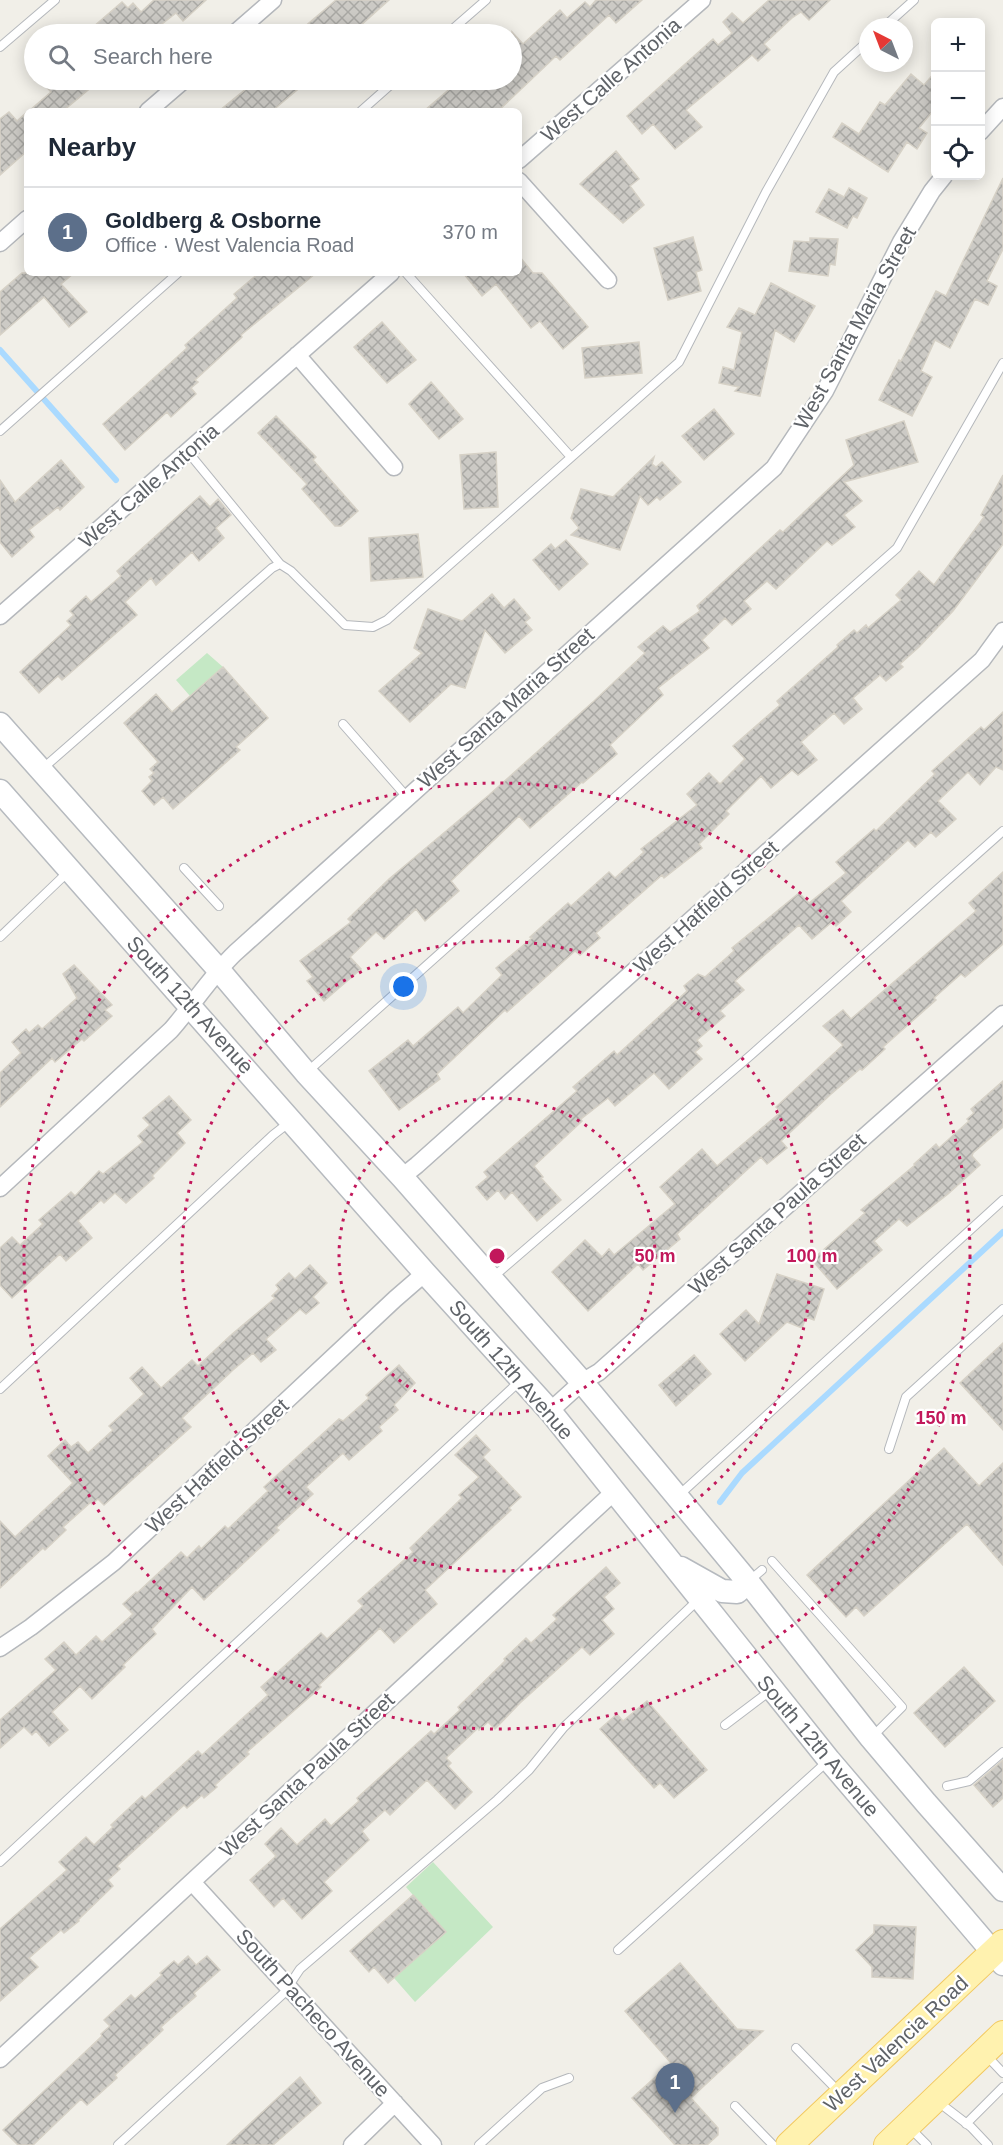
<!DOCTYPE html>
<html lang="en">
<head>
<meta charset="utf-8">
<style>
	:root { --surface:#fff; --page:#f2f2f3; --text:#1f2937; --muted:#747a83; --line:#e0e1e3; --accent:#ea4335 }
	body { margin:0; font-family:Arial,sans-serif; background:var(--page); color:var(--text) }
	.controls { position:absolute; right:18px; top:18px; display:grid; overflow:hidden; border-radius:9px; box-shadow:0 3px 15px #0003 }
	.controls button { width:54px; height:54px; display:grid; place-items:center; padding:0; border:0; border-bottom:2px solid var(--line); background:var(--surface); color:var(--text); font:30px sans-serif }
	.compass { position:absolute; left:859px; top:18px; width:54px; height:54px; border-radius:50%; background:var(--surface); box-shadow:0 3px 15px #0003; rotate:318deg }
	.you { position:absolute; left:404px; top:987px; width:21px; height:21px; margin:-15px; border:4px solid #fff; border-radius:50%; background:#1a73e8; box-shadow:0 0 0 9px #1a73e833 }
	.badge { display:grid; place-items:center; width:39px; height:39px; border-radius:50%; background:var(--accent); color:#fff; font-size:20px; font-weight:700 }
	.pin { position:absolute; translate:-50% -50px; filter:drop-shadow(0 2px 3px #0008) }
	.pin::after { content:''; position:absolute; top:32px; width:21px; height:18px; background:inherit; clip-path:polygon(0 0,100% 0,50% 100%) }
	.list { margin:0; padding:0; list-style:none }
	h2 { display:flex; justify-content:space-between; align-items:center; height:78px; margin:0; padding:0 24px; font-size:26px }
	h2 small { font-size:20px; font-weight:400; color:var(--muted) }
	.list li { display:grid; grid-template-columns:39px 1fr auto; gap:18px; align-items:center; box-sizing:border-box; height:90px; padding:0 24px; border-top:2px solid var(--line) }
	.list b { display:block; font-size:22px; white-space:nowrap }
	.list p { margin:0; font-size:20px; white-space:nowrap; color:var(--muted) }
	.list em { font-size:20px; font-style:normal; color:var(--muted) }
	.icon { flex:none; width:33px; height:33px; fill:none; stroke:currentColor; stroke-width:2; stroke-linecap:round; stroke-linejoin:round }
	.map { position:relative; flex:none; width:1003px; height:2145px; overflow:hidden }
	.search { position:absolute; background:var(--surface); box-shadow:0 3px 15px #0003; left:24px; top:24px; width:498px; height:66px; display:flex; align-items:center; gap:15px; box-sizing:border-box; padding:0 21px; border-radius:33px; color:var(--muted); font-size:22px }
	.panel { position:absolute; background:var(--surface); box-shadow:0 3px 15px #0003; left:24px; top:108px; width:498px; height:168px; border-radius:9px }
	.map>svg:first-child { display:block }
	.green { fill:#c5e8c5 }
	.lines { fill:none; stroke-linecap:round; stroke-linejoin:round }
	.stream { stroke:#aadaff; stroke-width:6 }
	.building { fill:url(#building-cross-hatch); stroke:#d6d1c6; stroke-width:1.5 }
	.service-casing { stroke:#b5b8bc; stroke-width:10 }
	.minor-casing { stroke:#b5b8bc; stroke-width:19 }
	.secondary-casing { stroke:#b6babf; stroke-width:25 }
	.primary-casing { stroke:#f2c960; stroke-width:28 }
	.service { stroke:#fff; stroke-width:8 }
	.minor { stroke:#fff; stroke-width:16 }
	.secondary { stroke:#fff; stroke-width:22 }
	.primary { stroke:#fff2af; stroke-width:26 }
	.ring { fill:none; stroke:#c2185b; stroke-width:3; stroke-dasharray:3 6 }
	.labels { text-anchor:middle; stroke-width:4.5; stroke-linejoin:round; paint-order:stroke }
	.street-label { font-size:21px; fill:#5f6368; stroke:#fff }
	.centre { fill:#c2185b; stroke:#fff; stroke-width:3 }
	.ring-label { font-size:18px; text-anchor:middle; font-weight:bold; fill:#c2185b; stroke:#fff; stroke-width:4.5; stroke-linejoin:round; paint-order:stroke }
</style>
</head>
<body>
<div class="map">
<svg width="1003" height="2145" viewBox="0 0 1003 2145">
	<defs>
		<pattern id="building-cross-hatch" width="8" height="8" patternUnits="userSpaceOnUse" patternTransform="scale(1.5)"><rect width="8" height="8" fill="#cccac5"/><path d="M0 0l8 8M0 8l8-8" fill="none" stroke="#a9a8a4"/></pattern>
	</defs>
	<rect width="100%" height="100%" fill="#f1efe8"/>
	<path class="green" d="M207,653L223,667L190,696L176,680Z
		M433,1862L493,1927L415,2002L394,1978L445,1932L406,1887Z"/>
	<g class="lines">
		<path class="stream" d="M0,350L116,480
			M720,1502L742,1473L1003,1232"/>
	</g>
	<path class="building" d="M154,0H206L183,21L176,13L149,34H85L122,2L128,8L133,3L141,12Z
		M336,0H389L351,34H296Z
		M596,0H642L616,23L609,15L560,60L556,56L498,111H424L460,80H512V32L523,44L560,10L567,18L585,2L590,7Z
		M769,0H830L809,20L801,12L792,18L764,44L770,50L758,61L752,55L686,110L702,127L675,149L653,124L642,134L627,116L713,39L718,45L732,33L723,22L732,13L743,23Z
		M936,71V107L919,128L927,133L917,149L907,142L888,172L833,137L842,123L859,134L880,102L885,105L911,74L924,85Z
		M40,80H100L63,111H29L51,92Z
		M257,80H309L272,111H219Z
		M9,112L17,121L27,112V151L0,175V119Z
		M616,151L639,179L630,186L644,205L623,223L580,184Z
		M1003,178V249L987,281L997,286L988,305L975,299L950,348L935,340L921,371L932,377L912,416L879,400L899,360L901,361L936,291L946,296Z
		M849,188L867,198L857,218L853,216L847,228L816,212L829,189L844,197Z
		M693,237L702,270L696,272L701,291L668,300L654,248Z
		M810,238L838,239L835,265L830,264L828,276L789,271L794,241L810,242Z
		M519,256L533,273H542L588,327L563,349L540,321L531,328L496,284L482,296L463,273H519Z
		M22,273H74L61,284L87,312L69,327L44,297L0,335V292Z
		M259,273H316L241,335L242,337L195,380L198,382L191,388L196,394L171,417L167,412L125,450L103,424L187,348L185,345L237,298L234,294Z
		M771,283L815,306L794,342L775,330L760,396L735,391L739,387L719,383L723,367L734,370L742,332L727,327L739,308L755,315Z
		M382,322L416,360L387,383L354,347Z
		M639,342L642,373L585,378L582,348Z
		M431,382L463,419L439,439L409,404Z
		M714,409L734,434L704,460L682,436Z
		M276,416L316,457L313,460L358,511L341,526H335L302,489L307,484L258,433Z
		M904,421L918,462L844,482L862,501L844,515L855,527L832,545L827,541L776,589L767,581L744,601L751,609L732,625L725,618L702,640L709,648L658,688L663,695L610,745L617,754L583,783L582,782L530,828L519,816L451,881L459,891L425,921L416,909L384,939L376,932L350,957L361,969L324,1001L307,981L313,977L300,961L351,922L348,919L389,879L489,795L594,701L645,653L638,647L663,626L670,632L700,611L697,606L780,530L783,532L854,465L846,440Z
		M496,452L498,507L464,509L460,455Z
		M654,457L652,464L656,467L662,462L681,482L660,500L657,497L648,505L640,496L620,550L571,535L579,528L571,518L581,489L613,497Z
		M61,460L84,487L60,510L58,507L29,530L34,537L12,557L0,542V480L15,502Z
		M1003,475V544L953,611L919,647L900,664L903,667L886,681L880,675L853,698L862,709L844,724L834,713L801,742L817,760L798,775L792,770L771,788L761,776L726,811L729,814L699,844L702,848L664,878L662,875L596,933L600,938L580,955L575,951L507,1012L505,1010L437,1074L440,1079L399,1110L369,1071L408,1040L413,1046L458,1007L463,1013L502,975L496,968L532,938L530,937L568,903L571,906L609,872L615,878L644,852L641,849L697,805L687,794L709,773L720,784L745,759L733,746L780,705L777,701L838,647L837,645L854,630L857,633L866,625L868,628L901,600L896,595L919,571L934,585L984,517L981,515Z
		M200,496L210,507L218,499L231,515L216,528L224,538L199,561L192,552L156,585L151,578L125,602L137,615L62,680L58,676L39,693L20,672L71,625L67,621L74,615L70,611L86,596L91,602L121,576L117,571Z
		M418,534L423,577L371,581L369,538Z
		M566,540L588,564L559,590L533,560L551,544L555,549Z
		M492,594L504,608L514,599L530,618L525,622L532,630L505,653L485,630L465,688L451,684L410,722L379,691L422,653L414,648L428,609L462,621Z
		M223,667L268,718L236,747L240,750L173,809L163,797L154,805L142,791L152,781L149,777L154,773L150,769L158,762L124,723L156,694L172,712Z
		M1003,712V770L996,767L980,785L968,772L938,801L956,819L936,837L931,832L915,847L908,840L841,901L851,912L836,926L832,922L812,939L799,925L735,981L744,990L720,1011L725,1016L697,1040L702,1046L695,1052L702,1059L669,1089L654,1073L615,1106L608,1098L581,1119L582,1121L534,1166L543,1177L541,1178L561,1200L537,1221L512,1192L505,1199L498,1190L487,1200L476,1187L488,1177L484,1172L577,1091L573,1087L614,1051L617,1055L687,991L684,986L698,974L705,977L734,951L732,948L799,893L809,903L846,873L836,862L874,829L876,831L935,774L932,771L981,727L984,730Z
		M1003,872V944L965,977L961,974L934,998L936,1000L883,1047L885,1049L862,1070L860,1069L830,1095L781,1141L787,1148L767,1164L761,1157L677,1234L680,1239L643,1270L638,1264L588,1311L552,1272L585,1240L602,1257L609,1249L614,1255L675,1204L660,1187L702,1149L717,1166L781,1112L776,1107L843,1045L823,1026L843,1010L851,1019L976,911L969,903Z
		M74,965L112,1005L105,1010L112,1016L84,1041L82,1039L55,1062L52,1058L0,1107V1073L21,1053L12,1042L26,1029L29,1033L38,1025L42,1029L77,998L63,974Z
		M1003,1081V1127L973,1153L972,1156L980,1165L948,1194L907,1226L899,1219L874,1241L882,1250L837,1289L812,1260L865,1213L861,1210L915,1165L914,1164L936,1144L939,1148L969,1121L967,1119L974,1113L971,1109Z
		M169,1096L191,1120L177,1133L185,1143L152,1176L154,1178L126,1203L115,1193L104,1203L101,1200L78,1221L92,1238L66,1261L60,1254L12,1298L0,1285V1248L12,1237L20,1245L43,1224L39,1220L71,1192L75,1196L99,1171L103,1174L143,1142L138,1136L150,1125L143,1118Z
		M310,1265L327,1283L313,1297L319,1303L306,1314L300,1309L266,1339L276,1350L261,1362L253,1353L233,1370L182,1418L191,1427L104,1505L98,1499L92,1504L91,1502L63,1527L66,1530L45,1550L43,1548L0,1588V1521L15,1537L73,1483L48,1456L65,1440L71,1447L78,1442L88,1453L113,1430L109,1426L144,1394L130,1378L142,1367L161,1388L192,1360L198,1366L231,1335L275,1298L272,1296L279,1289L276,1285L289,1273L295,1279Z
		M777,1274L824,1289L814,1320L806,1317L802,1328L787,1322L745,1361L720,1334L746,1310L759,1324Z
		M1003,1343V1430L960,1383Z
		M694,1355L711,1374L676,1406L659,1385Z
		M399,1365L415,1383L394,1405L398,1410L379,1427L382,1431L349,1460L343,1453L306,1487L313,1494L276,1528L279,1530L204,1600L192,1587L152,1629L156,1634L123,1665L125,1667L92,1699L80,1686L52,1712L68,1730L49,1746L36,1731L32,1735L24,1727L0,1748V1720L56,1670L45,1659L64,1642L76,1655L96,1636L102,1642L133,1614L123,1604L136,1592L137,1593L181,1552L187,1558L199,1546L201,1549L225,1526L228,1529L268,1491L264,1487L339,1419L343,1421L369,1398L366,1395Z
		M476,1435L490,1450L483,1457L521,1497L509,1508L511,1510L425,1590L437,1604L394,1643L380,1628L319,1685L321,1687L247,1752L249,1754L215,1785L217,1787L204,1798L202,1795L187,1808L184,1805L117,1866L120,1869L108,1880L113,1886L78,1920L79,1921L64,1933L61,1930L29,1958L38,1967L0,2001V1929L67,1870L59,1862L86,1837L94,1845L113,1827L111,1825L142,1796L145,1799L198,1751L202,1755L268,1695L261,1687L321,1633L327,1639L363,1606L358,1601L413,1552L410,1548L462,1498L459,1495L479,1477L455,1455Z
		M944,1448L979,1486L1003,1463V1565L967,1524L864,1616L856,1607L846,1617L807,1575Z
		M606,1567L620,1583L604,1597L614,1609L602,1620L614,1634L590,1655L582,1647L520,1703L495,1729L488,1722L479,1730L478,1728L446,1758L451,1763L448,1766L472,1792L455,1809L427,1780L390,1815L385,1810L362,1831L369,1840L324,1882L332,1891L302,1919L283,1898L274,1907L250,1880L276,1856L265,1844L281,1828L297,1845L325,1819L331,1826L359,1801L357,1798L431,1731L434,1734L460,1710L458,1707L505,1661L504,1659L526,1638L531,1643L557,1619L553,1615Z
		M964,1667L995,1701L945,1747L914,1713Z
		M647,1701L707,1770L674,1798L660,1783L654,1788L600,1729L617,1714L623,1721Z
		M1003,1760V1798L993,1807L974,1785Z
		M413,1895L446,1932L388,1983L374,1967L369,1972L350,1951Z
		M874,1925L916,1927L913,1979L872,1977V1967L856,1950L874,1933Z
		M188,1956L196,1965L207,1956L220,1970L194,1993L196,1996L161,2027L163,2030L115,2075L117,2078L87,2105L81,2099L33,2145H18L3,2130L102,2036L101,2034L110,2026L104,2020L131,1995L135,1999L162,1975L160,1973L174,1961L178,1965Z
		M680,1963L737,2029L763,2031L691,2098L718,2128V2135L707,2145H675L632,2098L671,2063L625,2011Z
		M300,2077L321,2103L273,2145H227Z"/>
	<g class="lines">
		<g class="service-casing">
			<path id="service" d="M884,27L914,0
				M447,34L486,0
				M0,47L55,0
				M361,111L396,80
				M406,273L571,457
				M0,431L178,273
				M188,452L280,564
				M343,724L407,797
				M41,770L272,568L280,564L291,571L345,625L373,627L387,620L679,362L766,192L834,72L868,41
				M184,868L219,906
				M0,937L69,871
				M306,1073L596,814L897,548L1003,363
				M492,1278L751,1055L1003,831
				M0,1389L273,1135L291,1121
				M889,1449L906,1397L1003,1309
				M678,1496L1003,1200
				M772,1561L902,1707L871,1738
				M749,1581L762,1570
				M725,1725L770,1691
				M947,1786L969,1781L1003,1752
				M0,1862L522,1379
				M618,1950L829,1760
				M796,2048L840,2093
				M985,2054L1003,2073
				M937,2101L971,2127L988,2145
				M735,2106L773,2145
				M966,2124L1003,2087
				M910,2128L927,2145
				M118,2145L284,1993L300,1969L497,1800L529,1770L564,1727L698,1600
				M479,2145L542,2088L569,2078"/>
		</g>
		<g class="minor-casing">
			<path id="minor" d="M234,34L273,0
				M148,111L184,80
				M980,132L1003,107
				M519,160L702,0
				M519,181L608,280
				M0,243L27,219
				M297,355L394,467
				M0,616L391,273
				M402,1177L417,1165L982,660L1003,631
				M0,1188L171,1030C193,1005 211,976 235,953L774,468L825,391L901,242L932,191L944,176
				M550,1411L582,1382L599,1372L1003,1014
				M0,1648L31,1627L114,1562L395,1299L425,1273
				M192,1882L433,2145
				M0,2059L614,1492
				M352,2145L395,2103"/>
		</g>
		<g class="secondary-casing">
			<path id="secondary" d="M0,724L218,969L306,1073L402,1177L582,1382L748,1582L871,1738L926,1803L1003,1890
				M0,791L425,1273L550,1411L829,1760L1003,1964
				M681,1568L722,1591L737,1592L748,1582"/>
		</g>
		<g class="primary-casing">
			<path id="primary" d="M789,2145L1003,1943
				M887,2145L1003,2034"/>
		</g>
		<use href="#service" class="service"/>
		<use href="#minor" class="minor"/>
		<use href="#secondary" class="secondary"/>
		<use href="#primary" class="primary"/>
	</g>
	<g class="ring">
		<circle cx="497" cy="1256" r="158"/>
		<circle cx="497" cy="1256" r="315"/>
		<circle cx="497" cy="1256" r="473"/>
	</g>
	<g class="labels">
		<g class="street-label">
			<text transform="translate(611 80) rotate(-41)" y="7">West Calle Antonia</text>
			<text transform="translate(855 328) rotate(-61)" y="7">West Santa Maria Street</text>
			<text transform="translate(149 486) rotate(-41)" y="7">West Calle Antonia</text>
			<text transform="translate(506 708) rotate(-42)" y="7">West Santa Maria Street</text>
			<text transform="translate(706 907) rotate(-42)" y="7">West Hatfield Street</text>
			<text transform="translate(190 1005) rotate(48)" y="7">South 12th Avenue</text>
			<text transform="translate(777 1214) rotate(-42)" y="7">West Santa Paula Street</text>
			<text transform="translate(511 1370) rotate(49)" y="7">South 12th Avenue</text>
			<text transform="translate(217 1466) rotate(-43)" y="7">West Hatfield Street</text>
			<text transform="translate(818 1746) rotate(50)" y="7">South 12th Avenue</text>
			<text transform="translate(307 1775) rotate(-43)" y="7">West Santa Paula Street</text>
			<text transform="translate(313 2013) rotate(48)" y="7">South Pacheco Avenue</text>
			<text transform="translate(896 2044) rotate(-43)" y="7">West Valencia Road</text>
		</g>
	</g>
	<circle cx="497" cy="1256" r="9" class="centre"/>
	<g class="ring-label">
		<text x="655" y="1262">50 m</text>
		<text x="812" y="1262">100 m</text>
		<text x="941" y="1424">150 m</text>
	</g>
</svg>
<div class="controls">
<button>+</button>
<button>−</button>
<button><svg class="icon" aria-label="locate" viewBox="0 0 24 24"><circle cx="12" cy="12" r="6"/><path d="M12 2v4M12 18v4M2 12h4M18 12h4"/></svg></button>
</div>
<svg class="compass" viewBox="-18 -18 36 36"><path d="M0-13l5 13h-10z" fill="#e53935"/><path d="M0 13l5-13h-10z" fill="#747a83"/></svg>
<div class="you"></div>
<div class="pin badge" style="left:675px;top:2113px;background:#5c6f8a">1</div>
<div class="search"><svg class="icon" aria-label="search" viewBox="0 0 24 24"><circle cx="10" cy="10" r="6"/><path d="M15 15l6 6"/></svg>Search here</div>
<section class="panel">
<h2>Nearby<small></small></h2>
<ul class="list">
<li><span class="badge" style="background:#5c6f8a">1</span><div><b>Goldberg &amp; Osborne</b><p>Office · West Valencia Road</p></div><em>370 m</em></li>
</ul>
</section>
</div>
</body>
</html>
